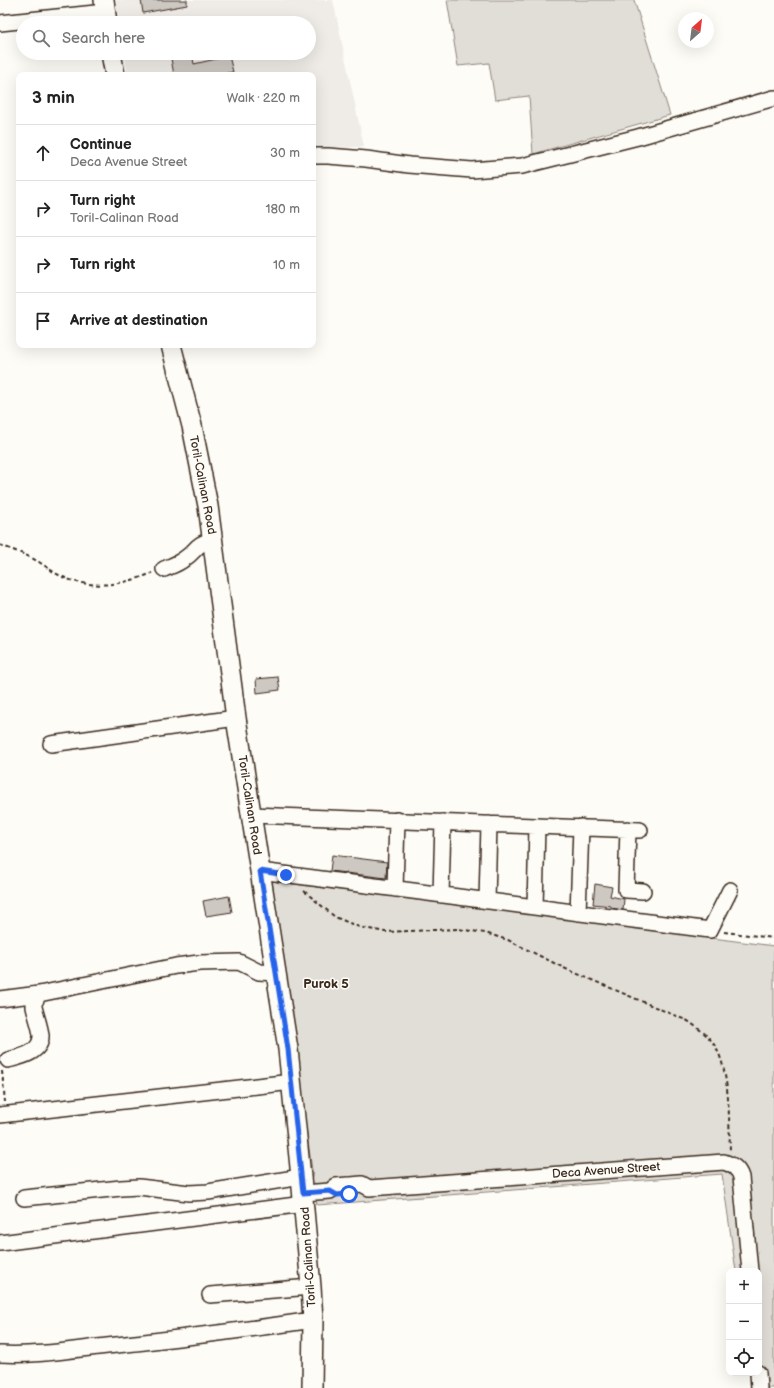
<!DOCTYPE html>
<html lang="en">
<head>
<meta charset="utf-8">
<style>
	:root { --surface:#fff; --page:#f6f6f6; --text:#222; --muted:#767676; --line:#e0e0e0 }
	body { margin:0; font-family:"Balsamiq Sans",sans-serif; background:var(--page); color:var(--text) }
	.controls { position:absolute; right:12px; bottom:12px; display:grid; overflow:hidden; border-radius:8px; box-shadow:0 4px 16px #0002 }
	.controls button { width:36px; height:36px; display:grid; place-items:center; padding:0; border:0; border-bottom:1px solid var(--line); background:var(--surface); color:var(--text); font:20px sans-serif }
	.compass { position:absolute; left:678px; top:12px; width:36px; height:36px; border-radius:50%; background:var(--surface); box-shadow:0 4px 16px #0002; rotate:28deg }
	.stop { position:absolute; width:12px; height:12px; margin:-9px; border:3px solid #2563eb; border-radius:50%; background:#fff }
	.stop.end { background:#2563eb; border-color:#fff; box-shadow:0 1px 4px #0008 }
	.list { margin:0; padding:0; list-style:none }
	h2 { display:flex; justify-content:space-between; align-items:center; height:52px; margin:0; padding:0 16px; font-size:17px }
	h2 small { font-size:13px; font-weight:400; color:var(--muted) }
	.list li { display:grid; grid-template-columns:26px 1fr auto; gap:12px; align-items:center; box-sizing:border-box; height:56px; padding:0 16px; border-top:1px solid var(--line) }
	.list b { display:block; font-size:15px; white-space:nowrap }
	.list p { margin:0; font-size:13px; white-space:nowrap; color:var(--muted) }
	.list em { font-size:13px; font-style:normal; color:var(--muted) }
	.icon { flex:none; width:22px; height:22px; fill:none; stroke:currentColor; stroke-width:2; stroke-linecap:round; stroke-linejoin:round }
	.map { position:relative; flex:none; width:774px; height:1388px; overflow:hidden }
	.search { position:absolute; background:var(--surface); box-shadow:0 4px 16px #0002; left:16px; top:16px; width:300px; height:44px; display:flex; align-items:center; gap:10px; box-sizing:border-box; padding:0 14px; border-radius:22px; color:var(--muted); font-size:15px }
	.panel { position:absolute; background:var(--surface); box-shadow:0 4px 16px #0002; left:16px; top:72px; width:300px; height:276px; border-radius:8px }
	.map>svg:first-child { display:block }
	.built { fill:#efece7 }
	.green { fill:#e1ded7; stroke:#8e847a }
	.building { fill:#cdc8c2; stroke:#3b2a1e }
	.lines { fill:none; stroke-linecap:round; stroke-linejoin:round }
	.minor-tunnel { stroke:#d6d2cc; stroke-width:15; stroke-dasharray:15 8; stroke-linecap:butt }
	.minor-casing { stroke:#3b2a1e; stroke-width:18 }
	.major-casing { stroke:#3b2a1e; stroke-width:22 }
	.path { stroke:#3b2a1e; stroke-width:2; stroke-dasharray:4 3; stroke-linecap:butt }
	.minor { stroke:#fdfcf7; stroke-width:15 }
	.major { stroke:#fdfcf7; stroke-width:19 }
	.route { stroke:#2563eb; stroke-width:5 }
	.labels { text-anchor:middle; stroke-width:3; stroke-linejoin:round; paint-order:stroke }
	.street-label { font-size:12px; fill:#3b2a1e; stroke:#fdfcf7 }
	.neighbourhood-label { font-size:13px; font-weight:bold; fill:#3b2a1e; stroke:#fdfcf7 }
</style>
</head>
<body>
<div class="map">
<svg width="774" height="1388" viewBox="0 0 774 1388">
	<rect width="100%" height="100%" fill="#fdfcf7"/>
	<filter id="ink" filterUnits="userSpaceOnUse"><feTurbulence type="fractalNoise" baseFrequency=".025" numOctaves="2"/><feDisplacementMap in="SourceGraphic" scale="8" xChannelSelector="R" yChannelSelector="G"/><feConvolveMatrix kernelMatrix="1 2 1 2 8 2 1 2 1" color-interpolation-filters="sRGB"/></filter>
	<g filter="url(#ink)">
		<path class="built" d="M116,0H333L364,147L313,148V75H128L124,53H309V23H119Z"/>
		<path class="green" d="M447,0H634L670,115L533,154L529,96L495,100L489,63L458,66Z
			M271,881L774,946V1388H754L759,1373V1271H736L722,1174L317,1205Z"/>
		<path class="building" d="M141,0H187V5L143,13Z
			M170,53H192L194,64L229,56L233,72L217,75H174Z
			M278,677L280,690L257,693L256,679Z
			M332,855L387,862L386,878L330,871Z
			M595,884L612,887L610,896L624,899L623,910L611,908V906L593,904Z
			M229,896L232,912L206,916L203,901Z"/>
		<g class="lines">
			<path class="minor-tunnel" d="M349,1194H352"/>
			<g class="minor-casing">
				<path id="minor" d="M0,23L105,12
					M313,156H328L366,159L409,165L472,170L522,166L638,137L774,98
					M164,569C171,566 178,564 184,559C198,550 194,544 213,540
					M51,744L236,718
					M252,815L640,830
					M628,829L626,890L643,891
					M260,871L710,930L730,890
					M395,889L397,820
					M441,895L443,822
					M487,901L489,824
					M535,907L537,826
					M578,913L581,827
					M0,999L39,994L176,966L199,963L239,962L259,972L276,973
					M8,1060C20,1057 42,1053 41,1035C40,1026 36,1016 34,1007V1003L39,994
					M0,1115L292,1082
					M351,1185L362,1184L369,1188L724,1162C733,1165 738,1168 741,1177L750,1271
					M303,1193L330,1191L336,1186L348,1185
					M24,1198L121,1188L139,1187L189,1193L208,1192L301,1177
					M0,1243L304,1204
					M210,1295L311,1287
					M0,1354C35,1356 71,1350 107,1346C175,1339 244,1330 313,1320
					M758,1373L759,1388"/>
			</g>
			<g class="major-casing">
				<path id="major" d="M104,0L107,23
					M111,53L115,75
					M171,345L192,426L208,506L236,718L288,1049L301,1177L311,1287L313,1320L312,1388"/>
			</g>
			<path class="path" d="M0,545C13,550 27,555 39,562C47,567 54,573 63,577C92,590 123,585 152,573
				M304,891L335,917L359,927L385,932L458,929L485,933L508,940L566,969L688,1021C699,1029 710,1036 716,1048C730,1072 729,1123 730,1151
				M724,932L774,938
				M2,1071L5,1102"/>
			<use href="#minor" class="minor"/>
			<use href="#major" class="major"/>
		</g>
	</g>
	<g class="lines" filter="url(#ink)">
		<path class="route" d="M286,875L260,871L288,1049L303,1193L330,1191L337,1195L349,1194"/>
	</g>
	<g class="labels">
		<g class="street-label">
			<text transform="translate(203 485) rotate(79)" y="4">Toril-Calinan Road</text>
			<text transform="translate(250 805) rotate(81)" y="4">Toril-Calinan Road</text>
			<text transform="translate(606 1170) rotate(-4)" y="4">Deca Avenue Street</text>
			<text transform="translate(308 1257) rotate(-94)" y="4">Toril-Calinan Road</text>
		</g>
		<g class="neighbourhood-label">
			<text x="326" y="988">Purok 5</text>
		</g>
	</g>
</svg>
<div class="controls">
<button>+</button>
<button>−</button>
<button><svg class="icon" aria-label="locate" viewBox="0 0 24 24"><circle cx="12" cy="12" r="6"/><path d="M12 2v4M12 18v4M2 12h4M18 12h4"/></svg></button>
</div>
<svg class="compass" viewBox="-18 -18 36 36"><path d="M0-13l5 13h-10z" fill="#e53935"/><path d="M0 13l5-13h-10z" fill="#767676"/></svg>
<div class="stop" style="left:349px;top:1194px"></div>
<div class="stop end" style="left:286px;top:875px"></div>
<div class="search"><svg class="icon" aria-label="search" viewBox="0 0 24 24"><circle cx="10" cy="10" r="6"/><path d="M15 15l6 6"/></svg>Search here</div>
<section class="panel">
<h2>3 min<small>Walk · 220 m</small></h2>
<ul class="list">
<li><svg class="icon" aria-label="ahead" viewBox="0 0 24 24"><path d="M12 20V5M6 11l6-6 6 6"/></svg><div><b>Continue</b><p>Deca Avenue Street</p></div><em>30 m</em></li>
<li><svg class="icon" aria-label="right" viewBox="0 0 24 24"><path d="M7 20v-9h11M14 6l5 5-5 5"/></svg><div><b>Turn right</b><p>Toril-Calinan Road</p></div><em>180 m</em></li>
<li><svg class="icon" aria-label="right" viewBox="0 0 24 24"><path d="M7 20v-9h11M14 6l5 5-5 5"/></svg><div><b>Turn right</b></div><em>10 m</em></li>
<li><svg class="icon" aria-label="arrive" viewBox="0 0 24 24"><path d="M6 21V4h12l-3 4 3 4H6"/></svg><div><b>Arrive at destination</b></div></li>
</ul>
</section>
</div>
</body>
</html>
